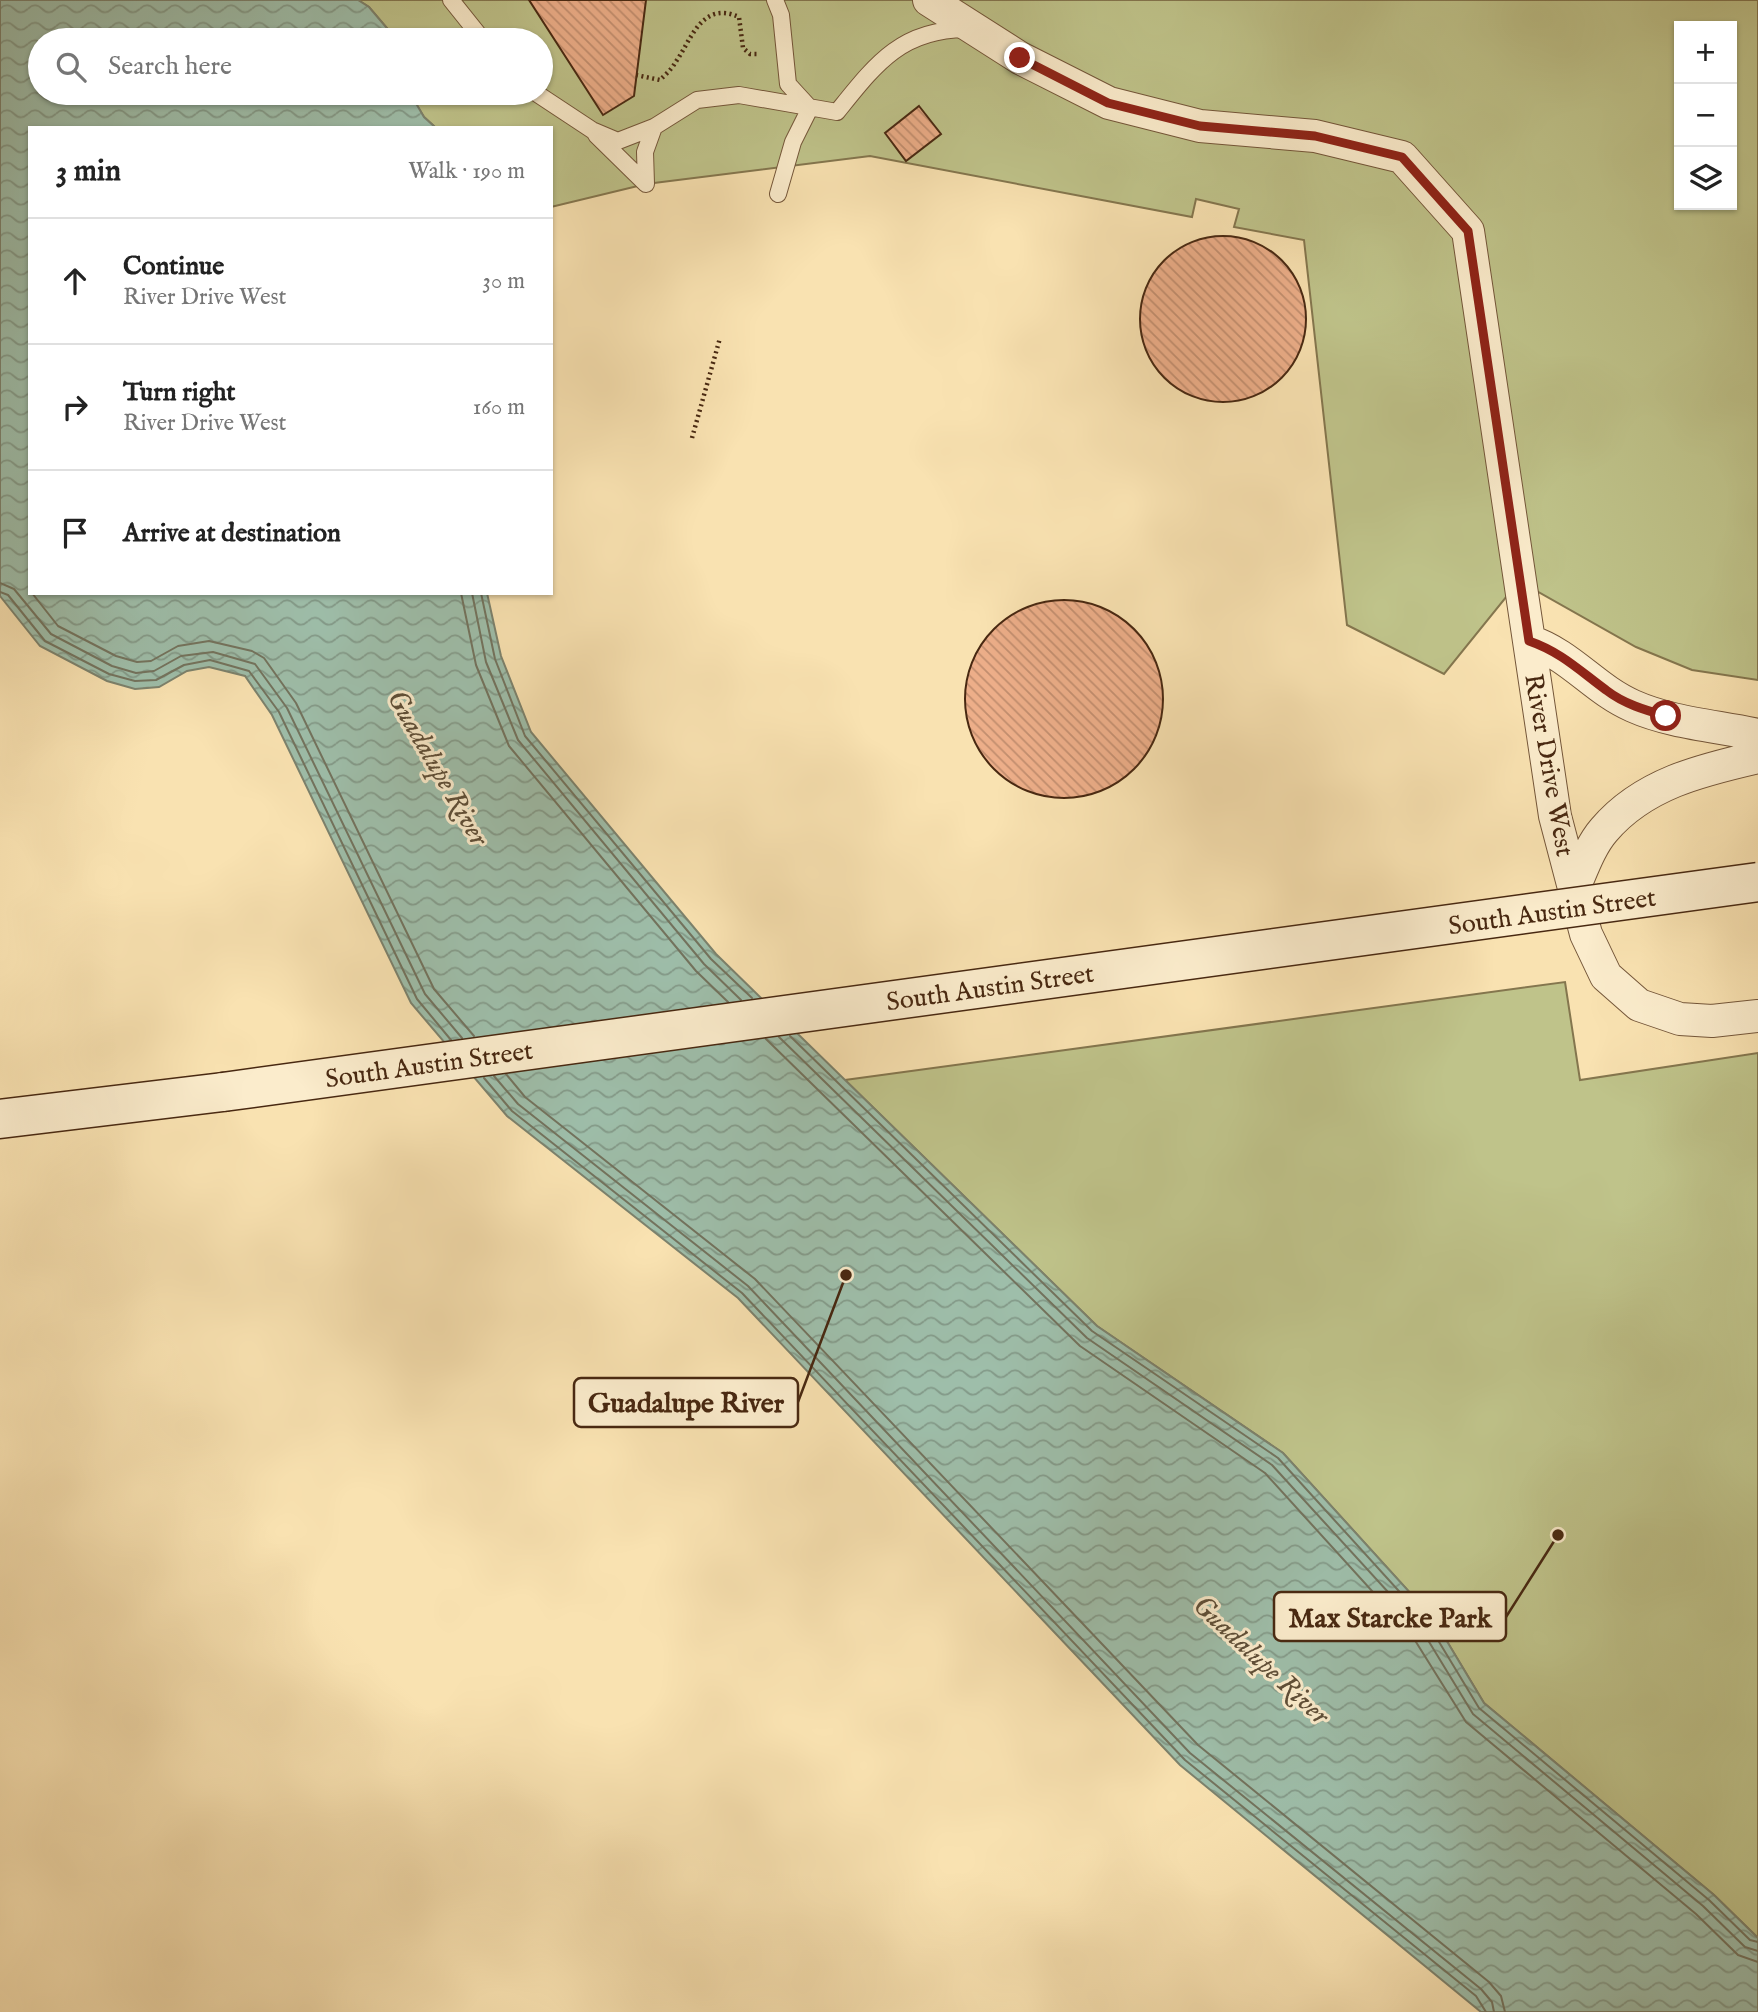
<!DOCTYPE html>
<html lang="en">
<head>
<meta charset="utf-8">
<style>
	:root { --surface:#fff; --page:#f6f6f6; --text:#222; --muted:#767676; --line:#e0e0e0 }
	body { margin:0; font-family:"IM FELL English",serif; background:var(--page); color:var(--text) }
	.controls { position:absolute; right:21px; top:21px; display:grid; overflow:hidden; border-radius:0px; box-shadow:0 2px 5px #0004 }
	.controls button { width:63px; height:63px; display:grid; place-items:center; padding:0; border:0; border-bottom:2px solid var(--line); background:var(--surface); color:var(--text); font:35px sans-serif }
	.stop { position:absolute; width:21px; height:21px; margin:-16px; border:5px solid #8f2418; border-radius:50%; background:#fff }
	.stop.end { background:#8f2418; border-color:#fff; box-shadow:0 2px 7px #0008 }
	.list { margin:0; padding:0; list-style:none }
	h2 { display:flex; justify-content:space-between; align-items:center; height:91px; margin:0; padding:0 28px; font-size:30px }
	h2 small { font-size:23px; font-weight:400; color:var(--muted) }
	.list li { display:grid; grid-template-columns:46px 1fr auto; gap:21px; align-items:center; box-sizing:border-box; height:126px; padding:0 28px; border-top:2px solid var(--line) }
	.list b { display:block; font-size:26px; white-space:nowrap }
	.list p { margin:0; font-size:23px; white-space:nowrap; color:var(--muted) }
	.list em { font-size:23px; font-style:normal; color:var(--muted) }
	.icon { flex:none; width:38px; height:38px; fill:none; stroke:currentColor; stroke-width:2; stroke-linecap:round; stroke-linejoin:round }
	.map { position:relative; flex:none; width:1758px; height:2012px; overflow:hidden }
	.search { position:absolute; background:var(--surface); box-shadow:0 2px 5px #0004; left:28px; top:28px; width:525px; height:77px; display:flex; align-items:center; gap:18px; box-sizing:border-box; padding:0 24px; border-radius:38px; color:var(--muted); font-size:26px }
	.panel { position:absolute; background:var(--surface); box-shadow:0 2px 5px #0004; left:28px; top:126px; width:525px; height:469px; border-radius:0px }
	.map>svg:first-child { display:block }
	.green { fill:#bfc38a; stroke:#84764e; stroke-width:2; fill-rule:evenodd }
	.water { fill:url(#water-waves); stroke:#7c826d; stroke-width:2 }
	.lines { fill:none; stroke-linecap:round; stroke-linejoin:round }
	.shore { stroke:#73735e; stroke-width:2 }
	.building { fill:url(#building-back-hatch); stroke:#482811; stroke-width:2 }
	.service-casing { stroke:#745639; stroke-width:18 }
	.minor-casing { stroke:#745639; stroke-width:34 }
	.secondary-casing { stroke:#482811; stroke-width:41 }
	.path { stroke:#482811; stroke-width:4.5; stroke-dasharray:2 3.5; stroke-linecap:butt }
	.service { stroke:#fbeccc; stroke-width:16 }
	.minor { stroke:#fbeccc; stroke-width:32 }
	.secondary { stroke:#fbeccc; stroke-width:38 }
	.secondary-bridge-casing { stroke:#482811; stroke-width:41; stroke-linecap:butt }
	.secondary-bridge { stroke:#fbeccc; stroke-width:38 }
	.route { stroke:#8f2418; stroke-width:9 }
	.labels { text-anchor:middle; stroke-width:6; stroke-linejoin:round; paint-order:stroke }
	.street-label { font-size:26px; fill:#482811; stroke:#fbeccc }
	.water-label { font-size:28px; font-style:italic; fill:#5e4e37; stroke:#fbeccc }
	.leader { fill:none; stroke:#482811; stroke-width:2.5 }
	.callout-dot { fill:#482811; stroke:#fbeccc; stroke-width:2.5 }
	.callout { fill:#fbeccc; stroke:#482811; stroke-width:2.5 }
	.callout-label { font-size:28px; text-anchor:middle; font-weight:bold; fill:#482811 }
</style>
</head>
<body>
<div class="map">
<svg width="1758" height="2012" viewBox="0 0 1758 2012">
	<defs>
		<pattern id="water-waves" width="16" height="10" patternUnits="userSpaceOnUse" patternTransform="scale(1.75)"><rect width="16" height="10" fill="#9ebeaa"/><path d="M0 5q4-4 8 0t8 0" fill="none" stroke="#839a89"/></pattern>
		<pattern id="building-back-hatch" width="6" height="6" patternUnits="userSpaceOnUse" patternTransform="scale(1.75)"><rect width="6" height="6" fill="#edae89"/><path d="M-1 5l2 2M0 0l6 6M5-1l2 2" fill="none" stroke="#c28e6f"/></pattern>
	</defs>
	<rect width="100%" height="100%" fill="#f9e2b1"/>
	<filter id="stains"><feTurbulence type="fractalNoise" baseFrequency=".00286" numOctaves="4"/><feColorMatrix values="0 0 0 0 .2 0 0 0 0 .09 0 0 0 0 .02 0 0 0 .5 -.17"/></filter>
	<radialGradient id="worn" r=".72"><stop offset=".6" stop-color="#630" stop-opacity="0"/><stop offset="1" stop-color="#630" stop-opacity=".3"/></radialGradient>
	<path class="green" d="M358,0H1758V680L1692,670L1636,647L1519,581L1444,674L1347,625L1304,240L1234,227L1239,209L1196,199L1192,217L870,156L646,184L551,207V128H436L424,117L410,94L541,93V40H397L369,7ZM1679,26H1732V205H1679Z
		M1565,982L1580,1080L1758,1053V1938L1714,1895L1484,1703L1433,1618L1283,1453L1097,1326L845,1080Z"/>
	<path class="water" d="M0,0H358L369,7L397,40H40V93H410L424,117L436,128H30V593H487L501,656L531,732L716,954L1097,1326L1283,1453L1433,1618L1484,1703L1714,1895L1758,1938V2012H1481L1180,1765L738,1298L507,1116L411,1003L272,715L245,676L209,667L187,671L159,687L135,689L107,681L40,646L0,596Z"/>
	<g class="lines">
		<path class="shore" d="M0,583L14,589L51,634L112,666L136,673L154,671L181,656L213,652L255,664L287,708L425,994L462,1038
			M0,592L8,595L45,641L109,674L135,681L156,680L184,665L210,660L249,671L279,712L417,999L451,1040
			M32,593L58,626L116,656L137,662L151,661L178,646L209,641L252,651L264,658L296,703L434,989L474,1036
			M461,593L476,665L509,746L696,971L728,1002
			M472,593L486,662L518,740L704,964L741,1000
			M481,593L495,659L525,736L711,959L752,998
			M790,1036L1092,1331L1278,1458L1427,1622L1479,1708L1709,1900L1750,1940L1758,1942
			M779,1037L1087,1338L1272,1465L1420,1627L1473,1714L1703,1906L1745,1947L1758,1951
			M766,1039L1080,1346L1265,1473L1411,1634L1466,1722L1696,1914L1738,1955L1758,1962
			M506,1074L525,1097L755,1279L1198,1745L1489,1982L1501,1996L1505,2012
			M494,1076L518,1104L748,1286L1190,1753L1481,1989L1492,2002L1494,2012
			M484,1078L512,1111L742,1293L1185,1760L1476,1996L1486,2012"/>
	</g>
	<path class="building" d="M529,0H646L634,96L603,115Z
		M919,106L941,134L906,161L885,133Z
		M1140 319a83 83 0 1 1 166 0a83 83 0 1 1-166 0Z
		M965 699a99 99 0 1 1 198 0a99 99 0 1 1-198 0Z"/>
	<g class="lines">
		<g class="service-casing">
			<path id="service" d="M451,0L483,40
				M775,0L781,15L788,84L810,108L793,142L778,194
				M536,93L592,130L618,141L654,127L697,100L739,95L837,112C875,65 900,30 965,29
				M596,135L646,184
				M646,184L645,152L654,127"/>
		</g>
		<g class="minor-casing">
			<path id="minor" d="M929,0L1020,58L1109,103L1200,126L1315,136L1402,157L1468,231L1555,816L1586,934L1606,976L1639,1005L1680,1019L1712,1021L1758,1016
				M1529,641C1571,655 1594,689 1633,706C1671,723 1717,726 1758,735
				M1574,888C1582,870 1590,846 1604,830C1643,784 1701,770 1758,757"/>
		</g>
		<g class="secondary-casing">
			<path id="secondary" d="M0,1119L223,1092"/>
		</g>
		<path class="path" d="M636,75L660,80C665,75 671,70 675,63C691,41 701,0 739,17L743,48L750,54H757
			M692,438L720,338"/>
		<use href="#service" class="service"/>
		<use href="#minor" class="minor"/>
		<use href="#secondary" class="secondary"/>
		<g class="secondary-bridge-casing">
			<path id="secondary-bridge" d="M223,1092L1758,882"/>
		</g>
		<use href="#secondary-bridge" class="secondary-bridge"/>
	</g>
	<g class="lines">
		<path class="route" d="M1020,58L1108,103L1200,126L1315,136L1402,157L1468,231L1529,641C1561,652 1580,671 1606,690C1624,704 1645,710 1666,716"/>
	</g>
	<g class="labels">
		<g class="street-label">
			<text transform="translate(1550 765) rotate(80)" y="9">River Drive West</text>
			<text transform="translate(1552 911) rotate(-8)" y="9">South Austin Street</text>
			<text transform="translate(990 987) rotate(-8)" y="9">South Austin Street</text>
			<text transform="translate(429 1064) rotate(-8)" y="9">South Austin Street</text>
		</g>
		<g class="water-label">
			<text transform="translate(439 767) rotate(60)" y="10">Guadalupe River</text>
			<text transform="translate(1262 1659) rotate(43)" y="10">Guadalupe River</text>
		</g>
	</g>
	<path class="leader" d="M846 1275L798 1402M1558 1535L1506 1617"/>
	<g class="callout-dot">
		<circle cx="846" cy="1275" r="7"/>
		<circle cx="1558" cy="1535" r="7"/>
	</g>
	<g class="callout">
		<rect x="574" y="1378" width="224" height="49" rx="7"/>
		<rect x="1274" y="1592" width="232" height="49" rx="7"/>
	</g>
	<g class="callout-label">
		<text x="686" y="1412">Guadalupe River</text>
		<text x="1390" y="1627">Max Starcke Park</text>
	</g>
	<rect width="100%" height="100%" filter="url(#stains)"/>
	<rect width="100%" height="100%" fill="url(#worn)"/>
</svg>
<div class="controls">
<button>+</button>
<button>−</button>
<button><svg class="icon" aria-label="layers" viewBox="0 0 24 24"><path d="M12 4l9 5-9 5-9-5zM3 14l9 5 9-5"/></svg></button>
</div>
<div class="stop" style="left:1666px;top:716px"></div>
<div class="stop end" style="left:1020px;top:58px"></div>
<div class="search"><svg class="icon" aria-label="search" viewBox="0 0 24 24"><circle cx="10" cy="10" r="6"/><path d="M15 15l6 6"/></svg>Search here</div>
<section class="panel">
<h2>3 min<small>Walk · 190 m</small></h2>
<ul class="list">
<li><svg class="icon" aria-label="ahead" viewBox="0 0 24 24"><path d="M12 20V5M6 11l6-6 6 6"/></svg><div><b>Continue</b><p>River Drive West</p></div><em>30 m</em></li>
<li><svg class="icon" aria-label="right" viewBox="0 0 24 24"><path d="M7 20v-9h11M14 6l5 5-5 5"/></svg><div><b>Turn right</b><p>River Drive West</p></div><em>160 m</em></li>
<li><svg class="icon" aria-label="arrive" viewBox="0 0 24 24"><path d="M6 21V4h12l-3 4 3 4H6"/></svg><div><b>Arrive at destination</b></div></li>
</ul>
</section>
</div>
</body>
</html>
